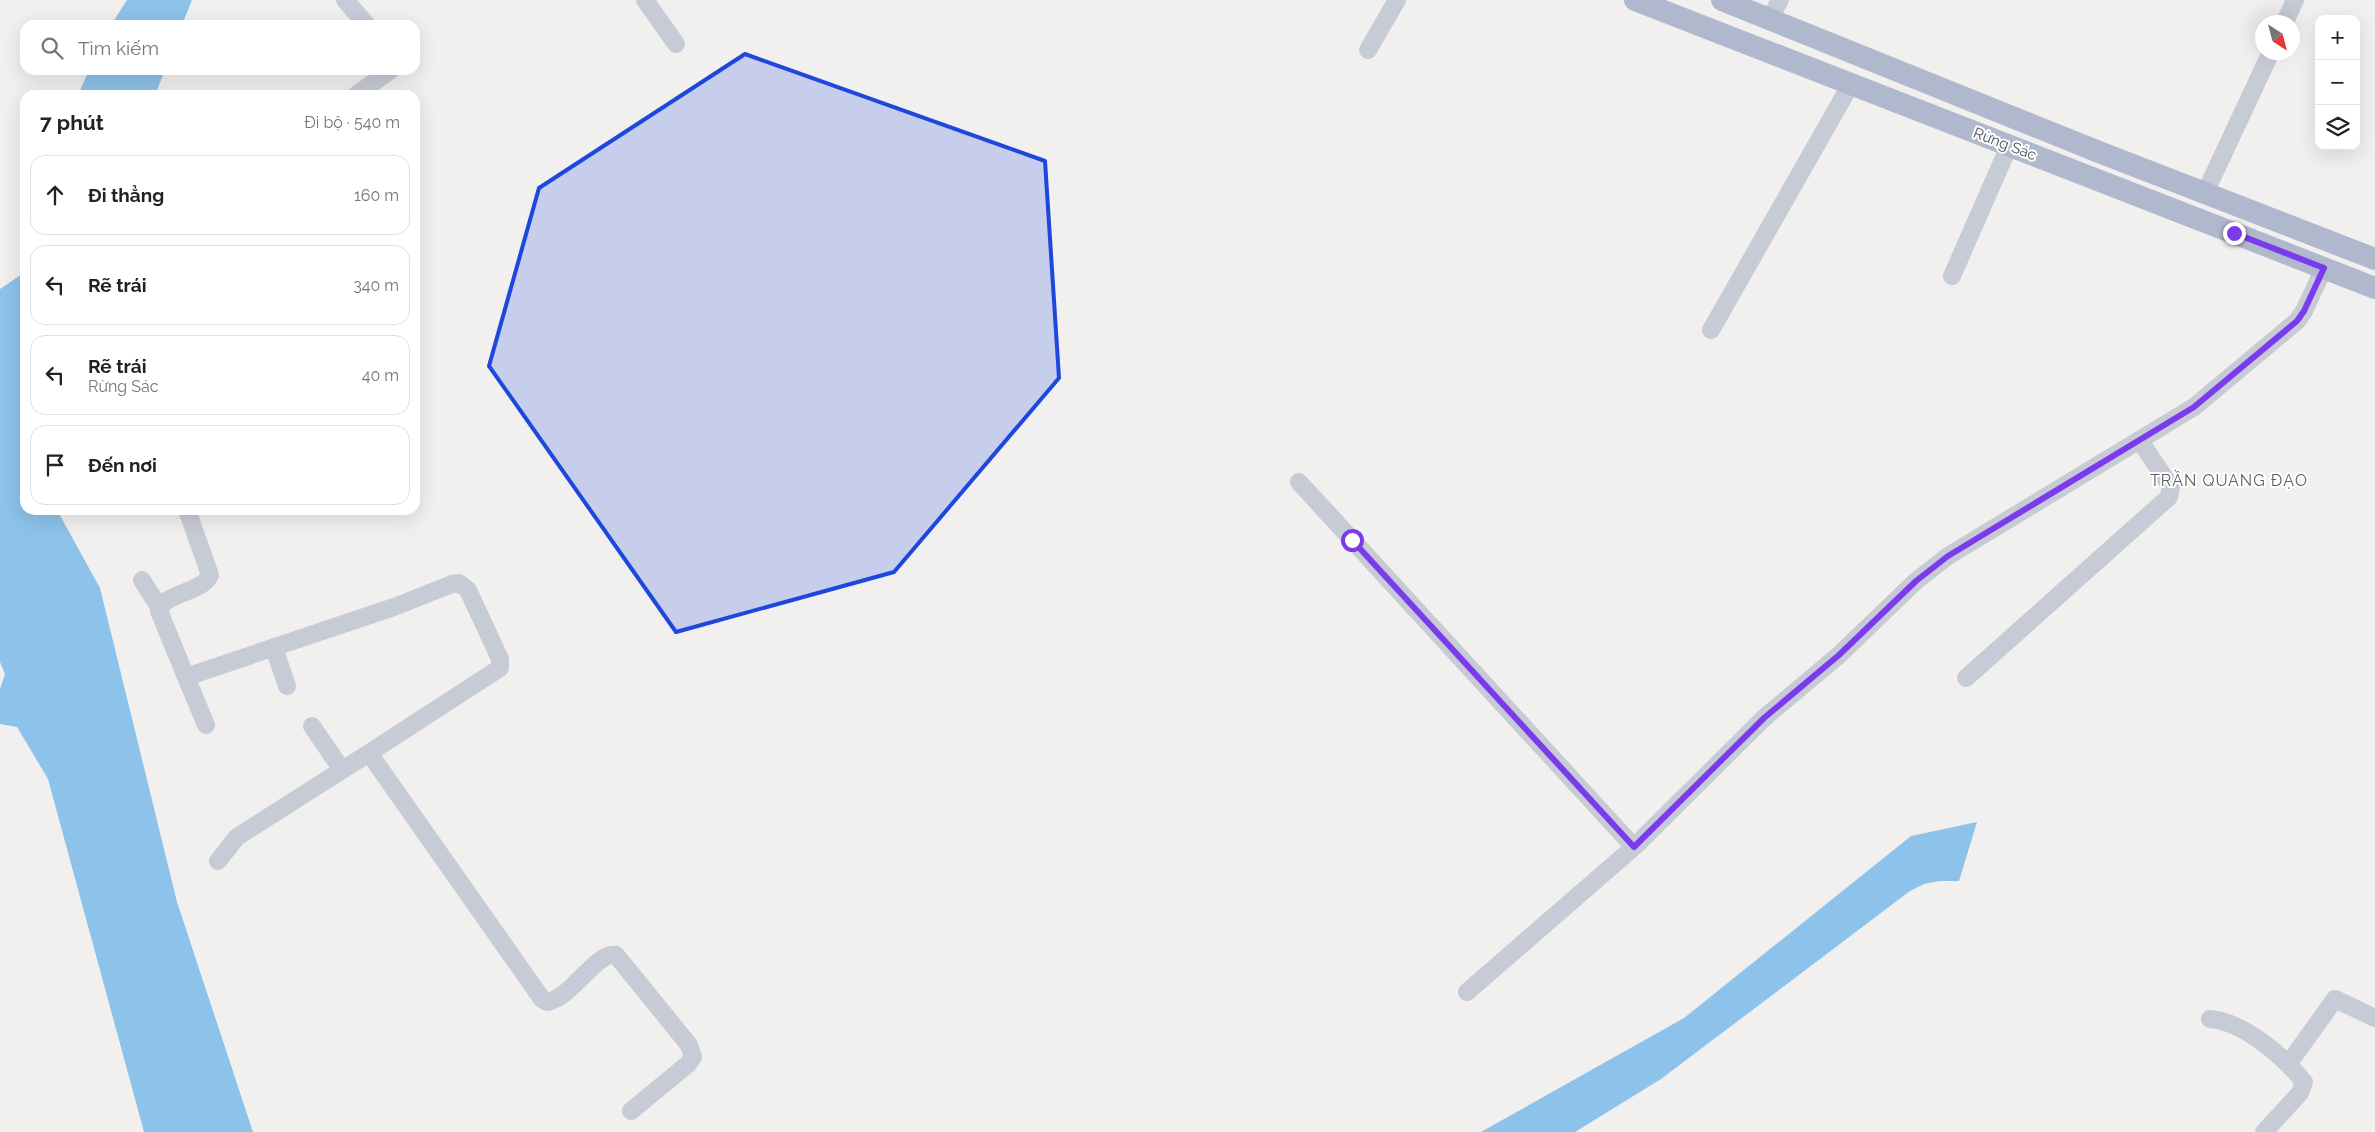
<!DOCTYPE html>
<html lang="vi">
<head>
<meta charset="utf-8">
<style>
	:root { --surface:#fff; --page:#f6f6f6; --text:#222; --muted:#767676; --line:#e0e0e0 }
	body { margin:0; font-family:Raleway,sans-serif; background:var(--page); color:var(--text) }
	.controls { position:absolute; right:15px; top:15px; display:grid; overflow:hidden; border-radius:10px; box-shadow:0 5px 20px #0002 }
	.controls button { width:45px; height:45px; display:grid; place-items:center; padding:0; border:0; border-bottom:1px solid var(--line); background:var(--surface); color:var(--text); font:25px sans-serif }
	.compass { position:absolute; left:2255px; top:15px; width:45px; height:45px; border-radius:50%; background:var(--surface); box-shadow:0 5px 20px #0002; rotate:144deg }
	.stop { position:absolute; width:15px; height:15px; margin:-11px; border:4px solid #7c3aed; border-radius:50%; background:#fff }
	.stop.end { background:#7c3aed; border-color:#fff; box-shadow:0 1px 5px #0008 }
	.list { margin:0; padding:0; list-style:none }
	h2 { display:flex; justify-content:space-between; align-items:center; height:65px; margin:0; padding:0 20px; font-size:21px }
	h2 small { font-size:16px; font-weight:400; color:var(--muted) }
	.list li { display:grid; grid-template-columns:32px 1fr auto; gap:15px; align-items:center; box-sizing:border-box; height:80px; margin:0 10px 10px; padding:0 10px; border:1px solid var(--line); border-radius:15px }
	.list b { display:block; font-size:19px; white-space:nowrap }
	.list p { margin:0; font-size:16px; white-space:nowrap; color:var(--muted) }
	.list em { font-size:16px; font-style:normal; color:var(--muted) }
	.icon { flex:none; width:28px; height:28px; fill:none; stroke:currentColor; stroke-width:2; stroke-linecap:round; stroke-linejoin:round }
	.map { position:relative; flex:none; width:2375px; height:1132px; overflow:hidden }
	.search { position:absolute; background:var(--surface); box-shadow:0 5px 20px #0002; left:20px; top:20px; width:400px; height:55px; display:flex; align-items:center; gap:12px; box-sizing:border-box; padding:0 18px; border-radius:15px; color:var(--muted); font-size:19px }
	.panel { position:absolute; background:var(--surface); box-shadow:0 5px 20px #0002; left:20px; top:90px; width:400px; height:425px; border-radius:15px }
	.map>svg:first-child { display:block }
	.water { fill:#8dc2ea }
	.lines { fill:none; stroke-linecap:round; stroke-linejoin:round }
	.minor { stroke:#c6cbd6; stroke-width:18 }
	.major { stroke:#b0b8cd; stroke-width:22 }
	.route { stroke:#7c3aed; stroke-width:6 }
	.marked { fill:#1e47dd; fill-opacity:0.2; stroke:#1e47dd; stroke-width:4; stroke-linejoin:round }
	.labels { text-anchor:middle; stroke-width:4; stroke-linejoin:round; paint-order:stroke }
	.street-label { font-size:15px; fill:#484e5c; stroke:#fff }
	.neighbourhood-label { font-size:16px; letter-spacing:1px; fill:#5c5e64; stroke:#fff }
</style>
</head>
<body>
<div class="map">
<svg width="2375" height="1132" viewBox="0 0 2375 1132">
	<rect width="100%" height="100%" fill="#f2f0ef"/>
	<path class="water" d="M127,0H192L182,25H111Z
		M89,70H165L155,95H78Z
		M25,272V389L21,413L25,440V510H57L100,588L177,902L253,1132H144L48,779L17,727L0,724V689L5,674L0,662V289Z
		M1977,822L1959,881H1939L1924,884L1910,891L1661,1079L1575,1132H1481L1684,1018L1911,836Z"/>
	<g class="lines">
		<path class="minor" d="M345,0L367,25
			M645,0L676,44
			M1770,18L1780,0
			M2285,22L2295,0
			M1368,50L1397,0
			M356,95L391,70
			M2205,193L2271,52
			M1952,276L2009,146
			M1711,330L1851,84
			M1299,482L1634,847
			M187,510L210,575C203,593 162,593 159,611L186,677L394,607L452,584L459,583L468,590L500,659V668L369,753L542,999L547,1002C572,998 595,952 616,955L689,1045L693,1057L688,1064L631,1111
			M142,580L159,607
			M274,648L287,686
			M186,677L206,725
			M1966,678L2169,497L2171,487L2140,441
			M312,726L342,770
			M218,861L237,837L369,753
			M1467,992L1634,847L1764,718L1839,655L1916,581L1948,556L2194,407L2297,321L2304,311L2324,268
			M2210,1019C2244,1022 2283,1056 2304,1082L2300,1093L2264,1132
			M2289,1063L2335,999L2375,1018"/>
		<path class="major" d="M1635,0L2375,288
			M1722,0L2099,152L2375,259"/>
	</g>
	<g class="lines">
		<path class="route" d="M1352,540L1634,847L1764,718L1839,655L1916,581L1948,556L2194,407L2297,321L2304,311L2324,268L2234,233"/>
	</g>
	<path class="marked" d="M745,54L1045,161L1059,378L894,572L676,632L489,366L539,188Z"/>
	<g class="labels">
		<g class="street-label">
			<text transform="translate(2005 144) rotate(21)" y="5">Rừng Sác</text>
		</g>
		<g class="neighbourhood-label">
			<text x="2229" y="486">TRẦN QUANG ĐẠO</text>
		</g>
	</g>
</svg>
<div class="controls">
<button>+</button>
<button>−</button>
<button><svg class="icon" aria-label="layers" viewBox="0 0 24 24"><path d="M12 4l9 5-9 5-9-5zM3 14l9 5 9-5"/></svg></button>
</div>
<svg class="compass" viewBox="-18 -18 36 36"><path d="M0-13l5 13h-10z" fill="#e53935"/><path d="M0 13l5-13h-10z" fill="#767676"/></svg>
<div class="stop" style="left:1352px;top:540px"></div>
<div class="stop end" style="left:2234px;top:233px"></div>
<div class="search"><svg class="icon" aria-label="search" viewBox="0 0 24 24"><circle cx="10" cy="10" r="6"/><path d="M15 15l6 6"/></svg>Tìm kiếm</div>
<section class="panel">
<h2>7 phút<small>Đi bộ · 540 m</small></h2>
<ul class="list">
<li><svg class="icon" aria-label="ahead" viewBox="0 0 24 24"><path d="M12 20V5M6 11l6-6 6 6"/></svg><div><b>Đi thẳng</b></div><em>160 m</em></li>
<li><svg class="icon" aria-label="left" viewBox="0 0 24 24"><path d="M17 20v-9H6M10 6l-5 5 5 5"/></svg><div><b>Rẽ trái</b></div><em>340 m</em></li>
<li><svg class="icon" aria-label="left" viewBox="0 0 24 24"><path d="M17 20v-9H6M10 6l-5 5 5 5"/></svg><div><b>Rẽ trái</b><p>Rừng Sác</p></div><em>40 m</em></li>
<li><svg class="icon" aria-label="arrive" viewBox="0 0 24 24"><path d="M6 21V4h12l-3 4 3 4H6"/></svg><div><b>Đến nơi</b></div></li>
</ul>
</section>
</div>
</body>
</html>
